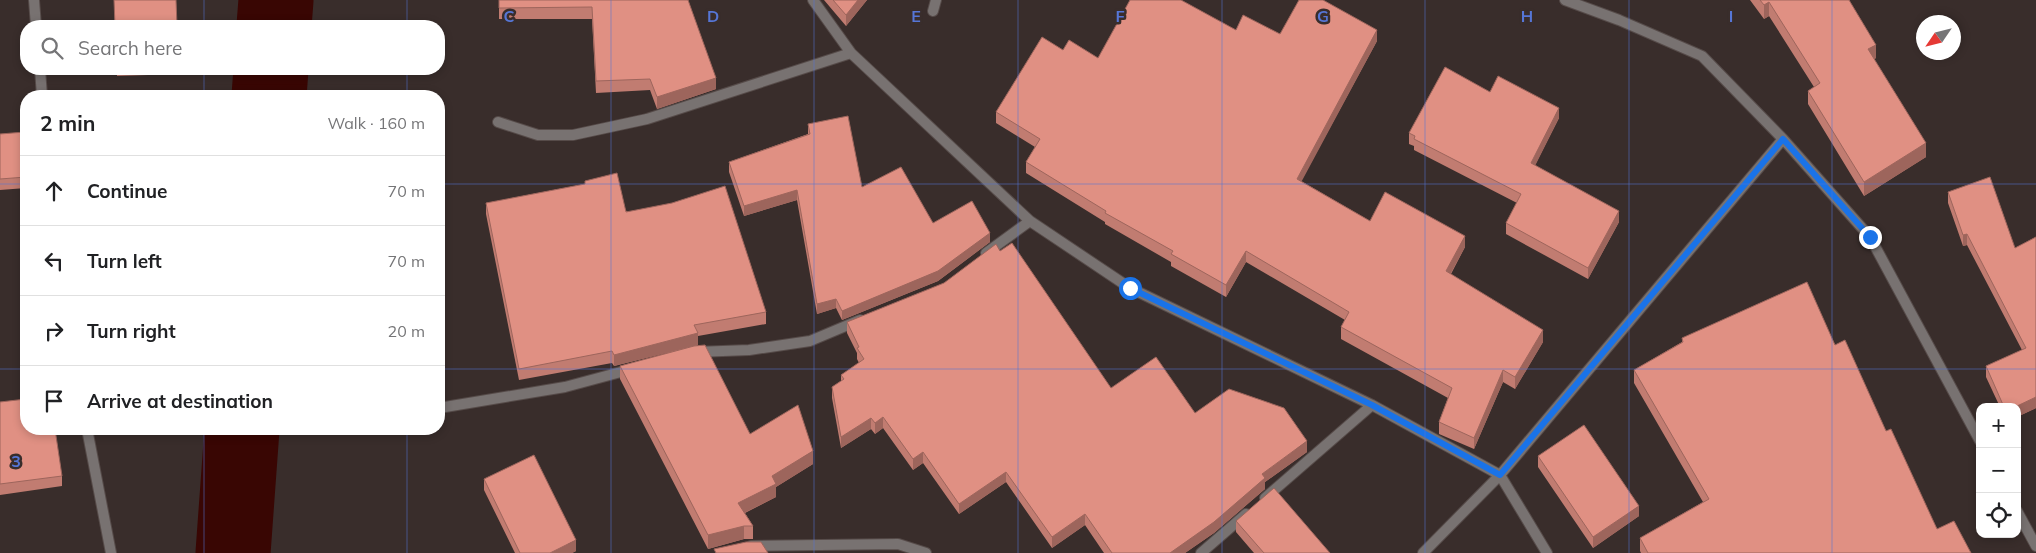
<!DOCTYPE html>
<html lang="en">
<head>
<meta charset="utf-8">
<style>
	:root { --surface:#fff; --page:#f2f2f2; --text:#202124; --muted:#757577; --line:#e0e0e0 }
	body { margin:0; font-family:Mulish,sans-serif; background:var(--page); color:var(--text) }
	.controls { position:absolute; right:15px; bottom:15px; display:grid; overflow:hidden; border-radius:10px; box-shadow:0 2px 8px #0003 }
	.controls button { width:45px; height:45px; display:grid; place-items:center; padding:0; border:0; border-bottom:1px solid var(--line); background:var(--surface); color:var(--text); font:25px sans-serif }
	.compass { position:absolute; left:1916px; top:15px; width:45px; height:45px; border-radius:50%; background:var(--surface); box-shadow:0 2px 8px #0003; rotate:235deg }
	.stop { position:absolute; width:15px; height:15px; margin:-11px; border:4px solid #1a73e8; border-radius:50%; background:#fff }
	.stop.end { background:#1a73e8; border-color:#fff; box-shadow:0 1px 5px #0008 }
	.list { margin:0; padding:0; list-style:none }
	h2 { display:flex; justify-content:space-between; align-items:center; height:65px; margin:0; padding:0 20px; font-size:21px }
	h2 small { font-size:16px; font-weight:400; color:var(--muted) }
	.list li { display:grid; grid-template-columns:32px 1fr auto; gap:15px; align-items:center; box-sizing:border-box; height:70px; padding:0 20px; border-top:1px solid var(--line) }
	.list b { display:block; font-size:19px; white-space:nowrap }
	.list em { font-size:16px; font-style:normal; color:var(--muted) }
	.icon { flex:none; width:28px; height:28px; fill:none; stroke:currentColor; stroke-width:2; stroke-linecap:round; stroke-linejoin:round }
	.map { position:relative; flex:none; width:2036px; height:553px; overflow:hidden }
	.search { position:absolute; background:var(--surface); box-shadow:0 2px 8px #0003; left:20px; top:20px; width:425px; height:55px; display:flex; align-items:center; gap:12px; box-sizing:border-box; padding:0 18px; border-radius:20px; color:var(--muted); font-size:19px }
	.panel { position:absolute; background:var(--surface); box-shadow:0 2px 8px #0003; left:20px; top:90px; width:425px; height:345px; border-radius:20px }
	.map>svg:first-child { display:block }
	.lines { fill:none; stroke-linecap:round; stroke-linejoin:round }
	.river { stroke:#390603; stroke-width:75 }
	.minor-casing { stroke:#564b49; stroke-width:12 }
	.minor { stroke:#787271; stroke-width:10 }
	.wall { fill:#c17c71 }
	.shaded-wall { fill:#9d655c }
	.building { fill:#e09083; stroke:#9d655c }
	.route { stroke:#1a73e8; stroke-width:6 }
	.grid { fill:none; stroke:#5676d6; stroke-width:1; stroke-opacity:0.55 }
	.grid-label { font-size:16px; text-anchor:middle; font-weight:bold; fill:#5676d6; stroke:#392d2b; stroke-width:5; stroke-linejoin:round; paint-order:stroke }
</style>
</head>
<body>
<div class="map">
<svg width="2036" height="553" viewBox="0 0 2036 553">
	<rect width="100%" height="100%" fill="#392d2b"/>
	<g class="lines">
		<path class="river" d="M274,26L276,0
			M269,96L271,69
			M233,553L242,429"/>
		<g class="minor-casing">
			<path id="minor" d="M34,0L36,26
				M813,0L851,53L1030,221L1130,288L1372,405L1500,475L1547,553
				M1565,0L1619,20L1702,56L1783,139L1870,237L1980,441
				M933,11L936,0
				M40,69L42,96
				M498,122L538,135H573L647,119L851,53
				M986,253L1030,221
				M696,352L749,350L810,341L860,320
				M445,407L565,387L632,369
				M87,429L111,553
				M1265,498L1372,405
				M2017,511L2036,546
				M751,546L898,544L926,553
				M1201,553L1246,514
				M1423,553L1500,475L1783,139"/>
		</g>
		<use href="#minor" class="minor"/>
	</g>
	<path class="wall" d="M499,0H688L716,89L657,109L650,90L596,93L592,19H499Z
		M824,0H867L846,26Z
		M1750,0H1849L1876,58L1874,59L1926,157L1864,196L1808,104V91L1814,87L1769,16L1764,19Z
		M1236,30L1377,41L1301,181L1370,221L1465,247L1451,274L1543,342L1515,389L1503,382L1474,449L1439,434V422L1448,398L1341,339V327L1345,320L1246,262L1226,297L1171,266V262L1105,224V222L1026,173V162L1035,147L996,123V112L1063,50L1098,58Z
		M117,69H179V74L117,76Z
		M1490,92L1559,118L1535,165L1619,222L1588,279L1506,234V223L1517,203L1414,150V146L1409,144V133Z
		M808,124L862,187L933,223L990,242L938,281L842,320L836,308L817,314L797,200L744,216L729,172V162L808,134Z
		M0,134L26,141V188L0,190Z
		M585,181L766,312V324L698,336V345L696,346L750,434L813,464L776,487V497L745,513L753,526V539H744L708,549L620,379V366L674,351L614,366L612,363L519,380L486,214V203L585,184Z
		M1948,192L2015,248L2036,237V408L2017,417V407H2000L1986,377V366L2022,350L1967,245L1963,246L1948,203Z
		M1000,251L1111,388L1195,413L1307,452L1265,482V489L1214,533L1185,553H1104L1085,525L1052,548L1006,482L959,514L923,463L913,470L883,428L875,434L871,429L841,448L832,398V387L841,381V375L859,363L857,359V353L847,333V322L944,283Z
		M1682,338L1835,345L1886,431L1937,529L1971,553H1641L1640,551V538L1703,502L1634,383V370L1682,342Z
		M0,402L62,476V486L0,495Z
		M1538,456L1639,516L1593,548L1538,467Z
		M484,479L576,551L572,553H515L484,490Z
		M1236,521L1330,553H1254L1236,532Z"/>
	<path class="shaded-wall" d="M858,0H867L846,26V15Z
		M1769,2V16L1764,19V5Z
		M1377,30V41L1297,190V179Z
		M1876,45V58L1868,63V49Z
		M716,78V89L657,109V97Z
		M1559,108V118L1531,174V163Z
		M1926,143V157L1864,196V182Z
		M797,190V200L744,216V206Z
		M1619,211V222L1588,279V268Z
		M990,233V242L938,281L842,320V311Z
		M1967,234V245L1963,246V235Z
		M1465,236V247L1446,282V271Z
		M1246,251V262L1226,297V285Z
		M836,299V308L817,314V304Z
		M1543,330V342L1515,389V377Z
		M698,333V345L614,366V355Z
		M1503,370V382L1474,449V438Z
		M2036,397V408L2017,417V407H2015Z
		M883,417V428L875,434V423Z
		M871,418V429L841,448V437Z
		M1307,441V452L1265,482V489L1214,533L1185,553H1170L1262,474Z
		M813,451V464L776,487V497L738,516V503L772,476Z
		M923,452V463L913,470V459Z
		M1006,472V482L959,514V504Z
		M1639,506V516L1593,548V537Z
		M1085,514V525L1052,548V537Z
		M744,526V539L708,549V535Z
		M576,540V551L572,553H550Z"/>
	<path class="building" d="M114,0H176L177,26H115Z
		M499,0H688L716,78L657,97L650,79L596,81L592,7L499,8Z
		M833,0H858L846,15Z
		M1130,0H1181L1236,30L1243,15L1280,34L1299,0H1323L1377,30L1297,179L1370,221L1385,192L1465,236L1446,271L1543,330L1515,377L1503,370L1474,438L1439,422L1452,388L1341,327L1349,312L1246,251L1226,285L1171,254L1173,251L1105,213L1106,211L1026,162L1040,139L996,112L1042,37L1063,50L1069,40L1098,58Z
		M1760,0H1849L1876,45L1868,49L1926,143L1864,182L1808,91L1820,83L1769,2L1764,5Z
		M1445,67L1490,92L1498,76L1559,108L1531,163L1619,211L1588,268L1506,223L1521,194L1414,139L1415,136L1409,133Z
		M848,116L862,187L901,167L933,223L972,201L990,233L938,271L842,311L836,299L817,304L797,190L744,206L729,162L810,134L808,124Z
		M25,132L26,141V177L0,179V134Z
		M617,173L626,212L672,203L725,186L766,312L694,325L698,333L614,355L612,351L519,369L486,203L585,184V181Z
		M1990,177L2015,248L2036,237V397L2015,407H2004L1986,366L2026,348L1967,234L1963,235L1948,192Z
		M1012,243L1111,388L1156,357L1195,413L1229,389L1284,408L1307,441L1262,474L1265,478L1214,522L1170,553H1112L1085,514L1052,537L1006,472L959,504L923,452L913,459L883,417L875,423L871,418L841,437L832,387L844,379L841,375L864,359L857,348L859,347L847,322L944,283L996,244L1000,251Z
		M1807,282L1835,345L1845,340L1886,431L1891,429L1937,529L1954,521L1971,553H1648L1640,538L1709,499L1634,370L1683,342L1682,338Z
		M705,345L750,434L798,405L813,451L772,476L776,484L738,503L753,526H744L708,535L620,366L694,346Z
		M26,399V429H55L62,476L0,484V402Z
		M1584,425L1639,506L1593,537L1538,456Z
		M534,455L576,540L550,553H520L484,479Z
		M1274,488L1330,553H1264L1236,521Z
		M746,542H761L768,553H716L714,549Z"/>
	<g class="lines">
		<path class="route" d="M1130,288L1372,405L1500,475L1783,139L1870,237"/>
	</g>
	<path class="grid" d="M204,0V26M407,0V26M611,0V553M814,0V553M1018,0V553M1222,0V553M1425,0V553M1629,0V553M1832,0V553M204,69V96M407,69V96M0,184H26M439,184H2036M0,369H26M439,369H2036M204,429V553M407,429V553"/>
	<g class="grid-label">
		<text x="509" y="22">C</text>
		<text x="713" y="22">D</text>
		<text x="916" y="22">E</text>
		<text x="1120" y="22">F</text>
		<text x="1323" y="22">G</text>
		<text x="1527" y="22">H</text>
		<text x="1731" y="22">I</text>
		<text x="16" y="467">3</text>
	</g>
</svg>
<div class="controls">
<button>+</button>
<button>−</button>
<button><svg class="icon" aria-label="locate" viewBox="0 0 24 24"><circle cx="12" cy="12" r="6"/><path d="M12 2v4M12 18v4M2 12h4M18 12h4"/></svg></button>
</div>
<svg class="compass" viewBox="-18 -18 36 36"><path d="M0-13l5 13h-10z" fill="#e53935"/><path d="M0 13l5-13h-10z" fill="#757577"/></svg>
<div class="stop" style="left:1130px;top:288px"></div>
<div class="stop end" style="left:1870px;top:237px"></div>
<div class="search"><svg class="icon" aria-label="search" viewBox="0 0 24 24"><circle cx="10" cy="10" r="6"/><path d="M15 15l6 6"/></svg>Search here</div>
<section class="panel">
<h2>2 min<small>Walk · 160 m</small></h2>
<ul class="list">
<li><svg class="icon" aria-label="ahead" viewBox="0 0 24 24"><path d="M12 20V5M6 11l6-6 6 6"/></svg><div><b>Continue</b></div><em>70 m</em></li>
<li><svg class="icon" aria-label="left" viewBox="0 0 24 24"><path d="M17 20v-9H6M10 6l-5 5 5 5"/></svg><div><b>Turn left</b></div><em>70 m</em></li>
<li><svg class="icon" aria-label="right" viewBox="0 0 24 24"><path d="M7 20v-9h11M14 6l5 5-5 5"/></svg><div><b>Turn right</b></div><em>20 m</em></li>
<li><svg class="icon" aria-label="arrive" viewBox="0 0 24 24"><path d="M6 21V4h12l-3 4 3 4H6"/></svg><div><b>Arrive at destination</b></div></li>
</ul>
</section>
</div>
</body>
</html>
